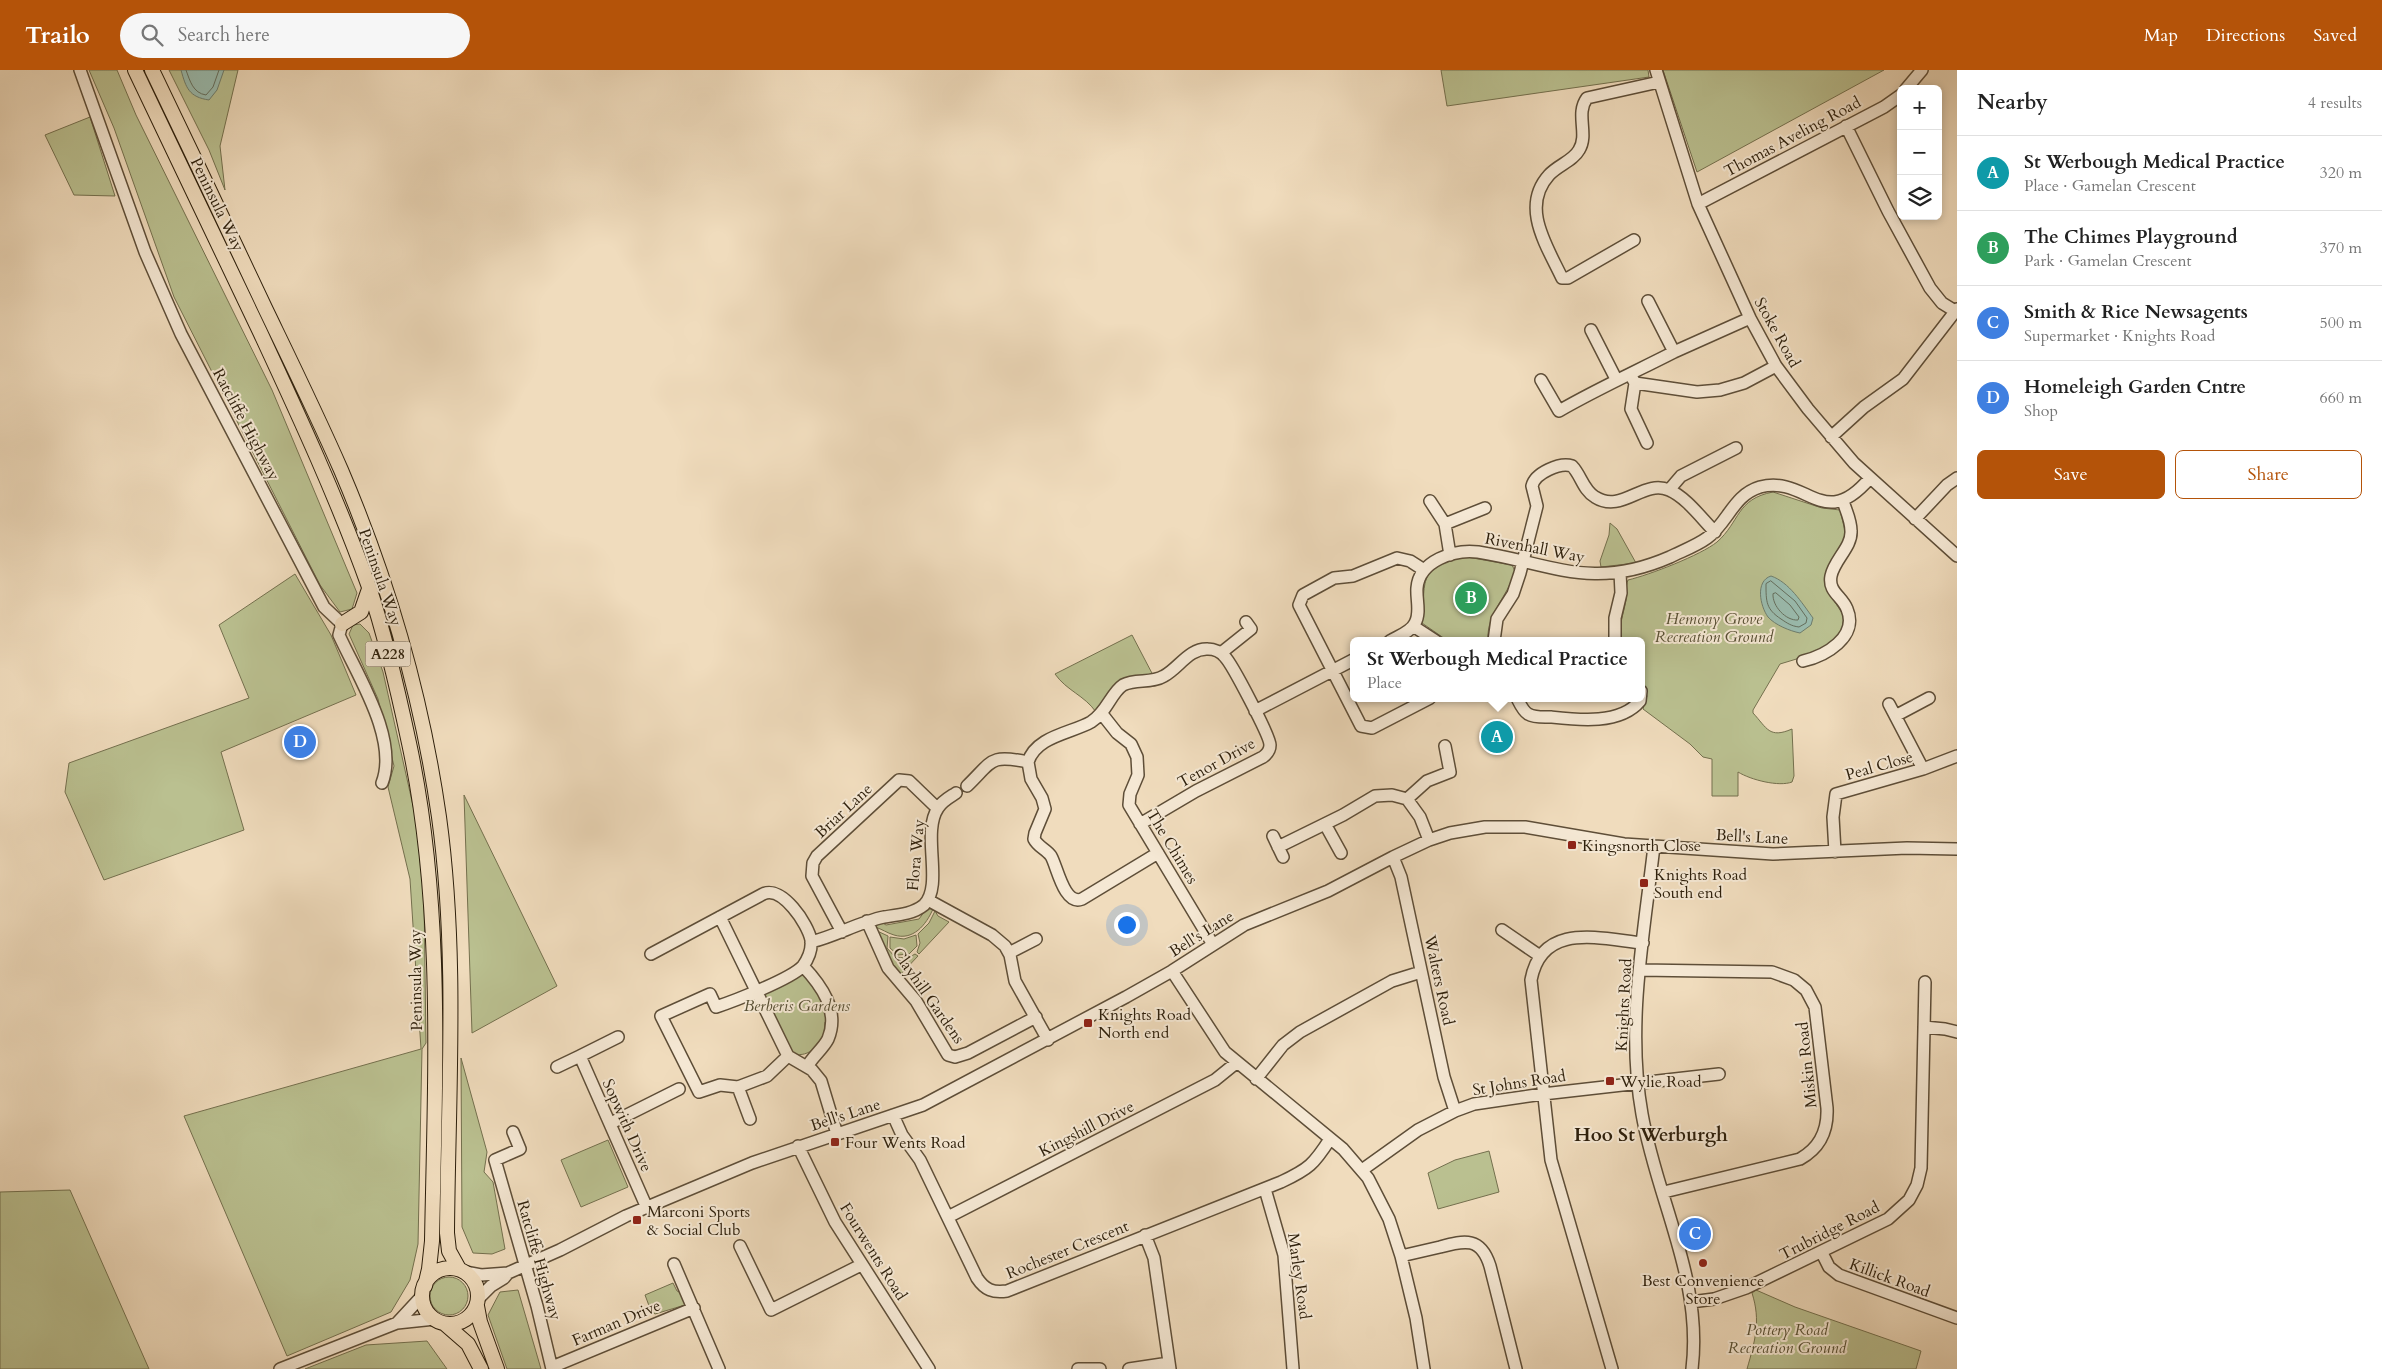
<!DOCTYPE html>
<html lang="en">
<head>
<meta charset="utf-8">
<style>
	:root { --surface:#fff; --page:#f6f6f6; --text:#222; --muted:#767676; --line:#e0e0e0; --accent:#b45309 }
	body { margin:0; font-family:Cardo,serif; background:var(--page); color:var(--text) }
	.controls { position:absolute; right:15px; top:15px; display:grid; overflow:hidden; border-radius:8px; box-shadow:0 2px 8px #0003 }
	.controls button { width:45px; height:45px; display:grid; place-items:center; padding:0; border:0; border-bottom:1px solid var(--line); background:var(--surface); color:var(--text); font:25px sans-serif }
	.you { position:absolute; left:1126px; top:854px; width:18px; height:18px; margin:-12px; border:4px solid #fff; border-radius:50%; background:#1a73e8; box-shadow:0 0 0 8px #1a73e833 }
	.badge { display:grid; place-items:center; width:32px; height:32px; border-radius:50%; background:var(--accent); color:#fff; font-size:16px; font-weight:700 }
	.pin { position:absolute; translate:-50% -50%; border:2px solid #fff; box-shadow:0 1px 5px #0006 }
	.popup { position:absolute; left:1350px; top:567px; width:295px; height:65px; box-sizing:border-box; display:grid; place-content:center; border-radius:8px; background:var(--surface); filter:drop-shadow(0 1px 4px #0005); font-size:16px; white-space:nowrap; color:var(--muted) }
	.popup b { font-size:19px; color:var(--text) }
	.popup::after { content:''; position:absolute; left:50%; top:100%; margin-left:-10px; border:10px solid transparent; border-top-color:var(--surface) }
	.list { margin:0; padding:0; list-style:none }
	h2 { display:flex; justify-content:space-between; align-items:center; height:65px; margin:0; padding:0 20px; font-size:21px }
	h2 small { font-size:16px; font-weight:400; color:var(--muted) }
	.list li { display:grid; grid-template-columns:32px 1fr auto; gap:15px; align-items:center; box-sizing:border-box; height:75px; padding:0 20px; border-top:1px solid var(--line) }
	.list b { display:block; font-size:19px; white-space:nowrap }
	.list p { margin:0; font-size:16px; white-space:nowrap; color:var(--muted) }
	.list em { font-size:16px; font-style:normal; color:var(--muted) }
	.actions { display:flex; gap:10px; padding:15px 20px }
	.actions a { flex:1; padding:11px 0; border:1px solid var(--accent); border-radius:8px; text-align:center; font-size:18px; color:var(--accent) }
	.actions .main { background:var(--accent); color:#fff }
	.icon { flex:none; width:28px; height:28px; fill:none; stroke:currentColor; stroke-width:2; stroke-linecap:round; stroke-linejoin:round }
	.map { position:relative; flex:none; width:1957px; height:1299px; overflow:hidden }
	header { display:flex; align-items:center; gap:30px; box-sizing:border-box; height:70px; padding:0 25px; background:var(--accent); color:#fff }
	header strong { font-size:24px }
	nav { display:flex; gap:28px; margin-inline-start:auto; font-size:18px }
	.search { width:350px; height:45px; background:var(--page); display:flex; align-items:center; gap:12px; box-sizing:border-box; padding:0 18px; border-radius:28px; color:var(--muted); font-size:19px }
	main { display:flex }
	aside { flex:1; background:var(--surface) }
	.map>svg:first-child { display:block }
	.green { fill:#bac090; stroke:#74704e }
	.water { fill:#9abcaf; stroke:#6e7d6d }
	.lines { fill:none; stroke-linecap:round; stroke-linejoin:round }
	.shore { stroke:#646e5d; stroke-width:1 }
	.minor-casing { stroke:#5e4e38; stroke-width:14 }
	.major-casing { stroke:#2d1f0b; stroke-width:16 }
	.minor { stroke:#f5e8d4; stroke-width:11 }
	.major { stroke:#f0dcbd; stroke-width:14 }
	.poi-dot { fill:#8f2418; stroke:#f5e8d4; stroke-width:2 }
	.labels { text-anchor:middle; stroke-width:4; stroke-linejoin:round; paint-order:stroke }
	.shield { fill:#f5e8d4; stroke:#695b47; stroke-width:1 }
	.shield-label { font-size:15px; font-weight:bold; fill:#2d1f0b }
	.street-label { font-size:16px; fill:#2d1f0b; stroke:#f5e8d4 }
	.park-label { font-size:16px; font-style:italic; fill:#574f33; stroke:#f5e8d4 }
	.poi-label { font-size:16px; fill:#2d1f0b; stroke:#f5e8d4; text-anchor:start }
	.quarter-label { font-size:19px; font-weight:bold; fill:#2d1f0b; stroke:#f5e8d4 }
</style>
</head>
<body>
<header>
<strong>Trailo</strong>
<div class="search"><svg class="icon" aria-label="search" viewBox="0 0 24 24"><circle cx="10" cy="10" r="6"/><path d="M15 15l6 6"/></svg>Search here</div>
<nav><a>Map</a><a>Directions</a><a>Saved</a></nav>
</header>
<main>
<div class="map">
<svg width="1957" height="1299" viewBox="0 0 1957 1299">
	<rect width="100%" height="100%" fill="#f0dcbd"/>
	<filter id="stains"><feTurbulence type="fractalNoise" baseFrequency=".004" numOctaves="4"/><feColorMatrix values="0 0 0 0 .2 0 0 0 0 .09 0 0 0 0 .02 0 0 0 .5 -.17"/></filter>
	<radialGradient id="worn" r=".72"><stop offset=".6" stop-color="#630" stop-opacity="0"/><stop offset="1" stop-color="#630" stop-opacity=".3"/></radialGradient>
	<path class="green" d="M89,0H117L136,45L272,320L357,523L352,539L340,542L320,515L174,227L114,58Z
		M169,0H238L220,76L225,120L209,80Z
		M1441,0H1648L1649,7L1447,36Z
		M1663,0H1884L1697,102Z
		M90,47L115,126L74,125L45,65Z
		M1773,422L1822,438L1840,440L1846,465L1829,523L1844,546L1842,560L1833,571L1813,584L1780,594L1753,640V643C1767,658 1769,669 1792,659L1794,706L1792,712C1779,717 1751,710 1738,702V726H1712V689L1703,687L1690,674L1643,639L1647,626L1641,613V571H1620C1619,554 1623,546 1626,530C1627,523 1625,517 1628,510C1649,505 1701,485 1717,472C1740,452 1736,429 1773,422Z
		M1610,453L1617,459L1636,493L1601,497L1600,491L1609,465Z
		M1467,487L1512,495L1515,501C1508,527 1486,543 1488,571H1448L1422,553C1426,511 1416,496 1467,487Z
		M295,504L331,565L356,625L221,682L244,760L104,810L65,722L69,693L249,628L219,555Z
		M360,554L369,563L383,602L416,749L424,828L426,973L422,979L418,1174L410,1210L391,1242L287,1286L184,1046L421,979L410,809L388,717L394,696L378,629L349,564L353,555Z
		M1132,565L1155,609L1141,607L1096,642C1084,625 1067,621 1055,604Z
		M464,725L557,916L472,963Z
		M927,838L933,839C926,855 913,871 894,865C887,863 882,859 875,857L881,852L886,855L919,849Z
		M935,841L938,846L949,852L919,884L917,882L920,873L918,864L929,853Z
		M875,860L888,866L887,878L895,887L908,888L915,884L918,886L901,904L900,909Z
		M916,865L917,876L909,884L898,885L890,878V867L904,869Z
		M801,903C820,910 823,932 828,950L825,952L824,962L826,964C818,977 807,989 791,983L764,928V923Z
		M461,988L487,1082L484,1102L493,1112L505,1179L492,1184L473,1183L462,1157Z
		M608,1070L628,1117L581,1137L561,1090Z
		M1489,1081L1499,1122L1438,1139L1428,1103L1455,1090Z
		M70,1120L149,1299H0V1122Z
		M430 1226a19 19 0 1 1 38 0a19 19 0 1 1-38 0Z
		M673,1213L677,1221L682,1223L685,1235L655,1244L651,1241L645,1225Z
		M518,1220L541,1299H507L488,1245L500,1222Z
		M1756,1220L1795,1237L1921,1281L1916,1299H1747C1755,1271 1761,1251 1752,1223Z
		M427,1271L447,1299H305L366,1275Z"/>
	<path class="water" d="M181,0H224L217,20L209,30C189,27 186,18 181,0Z
		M1771,506C1789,512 1802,533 1813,548L1811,555L1800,563C1790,561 1775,555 1768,547C1760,536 1755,511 1771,506Z"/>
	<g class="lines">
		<path class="shore" d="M186,0C190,11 193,23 206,25L213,17L219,0
			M1771,511L1795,531L1807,548L1806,553L1799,557C1791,556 1787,553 1781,549C1766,539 1766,532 1766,514Z
			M1776,523L1790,535L1799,547L1798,550C1786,551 1772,536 1773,524Z"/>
		<g class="minor-casing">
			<path id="minor" d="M80,0L145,182L181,264L324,537L342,554L339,565C357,605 399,669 382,713
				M1656,0L1698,134L1750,248L1776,296L1808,339L1854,393L1957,486
				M1906,19L1922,0
				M1846,56L1888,141L1930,218L1942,233L1955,241
				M1698,134L1884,37L1901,25
				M1634,170L1568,208H1562C1547,176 1520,137 1549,105C1558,95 1573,91 1579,80C1589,64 1575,44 1587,28L1659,12
				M1591,260L1616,309
				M1674,282L1750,248
				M1630,304L1635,313L1697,322L1720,320L1744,313L1776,296
				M1541,310L1559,341C1597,319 1635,302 1674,282L1648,231
				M1635,313L1631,339L1647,373
				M1831,367L1864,337L1903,309L1957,239
				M1669,420L1681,406L1736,378
				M1430,431L1445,454
				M1915,449L1947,415L1957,408
				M1450,485L1445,454L1485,438
				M1424,500L1410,491L1397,488L1353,506L1334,508L1303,525L1299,535L1361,656L1372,658L1430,628
				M1413,556L1436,571
				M1390,571C1398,566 1411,562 1415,553C1421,543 1416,529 1417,518C1419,491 1454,479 1478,482C1553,494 1592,521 1670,487C1682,481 1696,476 1707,468C1728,453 1733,425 1760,417C1808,405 1823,463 1870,408
				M1494,571L1497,549L1513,524L1520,503L1537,436L1532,416C1535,403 1560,392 1572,396C1581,405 1583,420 1595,427C1622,444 1643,409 1669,420C1686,427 1702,449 1715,462
				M1615,571V548L1621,523L1620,502
				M1221,583L1251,559L1246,552
				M1803,591C1825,586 1859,567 1847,539C1842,526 1828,522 1831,506C1834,490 1852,477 1851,461C1851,450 1846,441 1843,431
				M1517,628C1520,634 1523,641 1528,644C1535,648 1544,647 1551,647C1578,650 1620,655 1640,631L1641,621
				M1889,634L1923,699
				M1255,641L1353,590
				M1102,644L1117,663L1131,674L1137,687L1138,705L1130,724L1129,735L1212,873
				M1897,645L1929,628
				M1028,692L1031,709L1042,728L1045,739L1035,763L1034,769C1038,777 1046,779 1051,786C1057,796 1064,836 1082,829L1158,783
				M967,716C993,691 989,684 1028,692C1036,666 1072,663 1091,652C1107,642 1111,623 1123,615C1136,608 1151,614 1164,606C1179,598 1189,578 1208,579C1214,579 1221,582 1225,587C1232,594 1270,666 1270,675C1270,680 1267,684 1263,687L1196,721L1140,754
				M1407,729L1420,747L1429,770
				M1325,754L1341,783
				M1273,766L1283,787
				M1654,776C1644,864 1626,955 1642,1044C1657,1130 1703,1209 1692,1299
				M1278,777L1343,745L1375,726L1392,725L1407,729L1427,711L1450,702L1445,676
				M1835,782L1833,747L1836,724L1923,699L1957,686
				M1393,787L1401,807L1444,1007L1455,1041
				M928,830L992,865L1005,876L1010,885L1015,911L1048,970
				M720,847L788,986L812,1000L821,1011L837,1064
				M867,851L888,898L916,931L948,985L955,987L968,983L1036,947
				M1502,860L1540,886
				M842,862L812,806L813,793L817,786L899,710L909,711L937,738
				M811,872C836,866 859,852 884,847C898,845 913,844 924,835C944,815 921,763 938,738C942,731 950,727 956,723
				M1009,883L1036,869
				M651,884L763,824C782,815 808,854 811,870C812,879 808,889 803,896C791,909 734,931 716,937L710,924L661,946L699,1022L720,1015L738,1017L767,1006L788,986
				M803,896C821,915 840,941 828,969C823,979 812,987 807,997
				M1640,900L1772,902L1794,910L1806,920L1815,937L1827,1038C1828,1060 1820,1078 1800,1089L1664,1122
				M1172,901L1225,982L1343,1079L1368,1108L1389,1149L1401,1186L1416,1248L1424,1299
				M1924,957L1945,959L1957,962
				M618,967L580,986L647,1138
				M557,997L580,986
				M1256,1009L1283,975L1300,962L1392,911L1421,902
				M738,1017L750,1049
				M893,1045L902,1065L920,1090L977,1208C985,1220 993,1223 1007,1221L1281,1112C1309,1099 1314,1094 1330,1069
				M611,1053L679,1019
				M513,1062L520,1079L495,1090L537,1236L552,1299
				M798,1076L835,1152L929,1299
				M1362,1100L1418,1060L1455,1041L1474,1034L1543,1024L1719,1004
				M1265,1119L1284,1185L1293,1299
				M948,1147L1215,1010L1236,993
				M1145,1165L1154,1188L1170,1299
				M740,1176L771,1240L861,1195
				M1822,1183L1829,1197L1839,1205L1957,1248
				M1401,1186C1414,1183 1427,1180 1440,1177C1465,1170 1481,1167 1490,1196L1516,1299
				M674,1194L719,1299
				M465,1202L481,1205L508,1203L560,1180L626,1146L752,1093L923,1035L1126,927L1172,901L1244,855L1328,821L1393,787L1429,770L1450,763L1485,757H1525L1624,774L1773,784L1907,778L1957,779
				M478,1229L491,1216L504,1208L508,1203
				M1691,1232L1714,1229L1746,1218L1888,1149L1909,1130L1917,1115L1921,1098L1925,912
				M397,1253L422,1226
				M552,1297L694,1238
				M280,1299L397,1253L435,1249
				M1078,1299H1100
				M1129,1299L1169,1293
				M1612,1299L1551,1090L1531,910C1542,851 1601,869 1643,873"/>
		</g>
		<g class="major-casing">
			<path id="major" d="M135,0C176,87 219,175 260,262C299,346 338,430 369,517C386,568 398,621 409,673C444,835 435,1006 432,1171L429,1199L425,1216
				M152,0C190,79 228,159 265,238C291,292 317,345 341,400C388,510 422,628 439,747C458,885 448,1024 447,1163L449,1181L459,1199
				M342,554L361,542L369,519
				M422 1226a28 28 0 1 1 56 0a28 28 0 1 1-56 0Z
				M477,1236L480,1252L497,1299
				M445,1254L468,1274L481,1299"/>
		</g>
		<use href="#minor" class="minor"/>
		<use href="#major" class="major"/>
	</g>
	<g class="poi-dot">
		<rect x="1567" y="770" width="10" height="10" rx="2.5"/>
		<rect x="1639" y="808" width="10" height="10" rx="2.5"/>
		<rect x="1083" y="948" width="10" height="10" rx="2.5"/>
		<rect x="1605" y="1006" width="10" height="10" rx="2.5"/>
		<rect x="830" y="1067" width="10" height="10" rx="2.5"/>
		<rect x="632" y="1145" width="10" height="10" rx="2.5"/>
		<circle cx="1703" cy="1193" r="5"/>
	</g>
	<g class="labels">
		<rect class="shield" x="365.5" y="571.5" width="45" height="25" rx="4"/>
		<g class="shield-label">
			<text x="388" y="589">A228</text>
		</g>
		<g class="street-label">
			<text transform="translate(1792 66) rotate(-28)" y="6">Thomas Aveling Road</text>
			<text transform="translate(218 134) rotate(64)" y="6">Peninsula Way</text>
			<text transform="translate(1778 262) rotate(61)" y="6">Stoke Road</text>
			<text transform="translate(247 354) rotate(62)" y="6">Ratcliffe Highway</text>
			<text transform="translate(1535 477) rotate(11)" y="6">Rivenhall Way</text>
			<text transform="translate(381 507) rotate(71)" y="6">Peninsula Way</text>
			<text transform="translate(1216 692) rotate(-29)" y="6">Tenor Drive</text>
			<text transform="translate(1879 695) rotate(-16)" y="6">Peal Close</text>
			<text transform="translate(843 740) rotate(-43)" y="6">Briar Lane</text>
			<text transform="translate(1752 766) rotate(3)" y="6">Bell's Lane</text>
			<text transform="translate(1173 776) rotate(59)" y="6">The Chimes</text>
			<text transform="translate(915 785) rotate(-85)" y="6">Flora Way</text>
			<text transform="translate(1201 863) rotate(-32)" y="6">Bell's Lane</text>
			<text transform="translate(415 910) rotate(-91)" y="6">Peninsula Way</text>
			<text transform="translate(1440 910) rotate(78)" y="6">Walters Road</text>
			<text transform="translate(929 925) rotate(55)" y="6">Clayhill Gardens</text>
			<text transform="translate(1623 935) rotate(-87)" y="6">Knights Road</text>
			<text transform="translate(1806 995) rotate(-96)" y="6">Miskin Road</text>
			<text transform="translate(1519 1012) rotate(-9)" y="6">St Johns Road</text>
			<text transform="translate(845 1044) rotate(-18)" y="6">Bell's Lane</text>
			<text transform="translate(628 1055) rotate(66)" y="6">Sopwith Drive</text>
			<text transform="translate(1086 1058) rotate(-27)" y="6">Kingshill Drive</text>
			<text transform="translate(1829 1160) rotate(-27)" y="6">Trubridge Road</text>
			<text transform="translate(1067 1179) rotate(-22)" y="6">Rochester Crescent</text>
			<text transform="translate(874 1181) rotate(58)" y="6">Fourwents Road</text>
			<text transform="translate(540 1190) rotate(74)" y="6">Ratcliffe Highway</text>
			<text transform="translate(1300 1206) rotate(82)" y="6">Marley Road</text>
			<text transform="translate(1890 1207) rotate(20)" y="6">Killick Road</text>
			<text transform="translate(616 1252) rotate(-23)" y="6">Farman Drive</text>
		</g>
		<g class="park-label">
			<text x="1714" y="554">Hemony Grove<tspan x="1714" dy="18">Recreation Ground</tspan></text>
			<text x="797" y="941">Berberis Gardens</text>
			<text x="1787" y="1265">Pottery Road<tspan x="1787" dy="18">Recreation Ground</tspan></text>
		</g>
		<g class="poi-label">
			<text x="1582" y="781">Kingsnorth Close</text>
			<text x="1654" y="810">Knights Road<tspan x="1654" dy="18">South end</tspan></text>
			<text x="1098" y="950">Knights Road<tspan x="1098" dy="18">North end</tspan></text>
			<text x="1620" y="1017">Wylie Road</text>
			<text x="845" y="1078">Four Wents Road</text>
			<text x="647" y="1147">Marconi Sports<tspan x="647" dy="18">&amp; Social Club</tspan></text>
			<text x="1703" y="1216" text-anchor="middle">Best Convenience<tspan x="1703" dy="18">Store</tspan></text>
		</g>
		<g class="quarter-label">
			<text x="1651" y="1071">Hoo St Werburgh</text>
		</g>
	</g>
	<rect width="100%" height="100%" filter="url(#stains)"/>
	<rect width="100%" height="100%" fill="url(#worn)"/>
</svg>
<div class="controls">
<button>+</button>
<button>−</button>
<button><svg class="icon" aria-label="layers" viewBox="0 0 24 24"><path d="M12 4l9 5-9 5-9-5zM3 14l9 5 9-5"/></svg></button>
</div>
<div class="you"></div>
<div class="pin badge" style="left:1497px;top:667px;background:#0f9aa8">A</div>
<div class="popup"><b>St Werbough Medical Practice</b>Place</div>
<div class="pin badge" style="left:1471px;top:528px;background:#2e9e5b">B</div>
<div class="pin badge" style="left:1695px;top:1164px;background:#3f7fe0">C</div>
<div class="pin badge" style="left:300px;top:672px;background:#3f7fe0">D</div>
</div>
<aside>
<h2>Nearby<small>4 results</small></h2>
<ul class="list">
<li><span class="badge" style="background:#0f9aa8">A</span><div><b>St Werbough Medical Practice</b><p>Place · Gamelan Crescent</p></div><em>320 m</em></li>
<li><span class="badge" style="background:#2e9e5b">B</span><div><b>The Chimes Playground</b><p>Park · Gamelan Crescent</p></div><em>370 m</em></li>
<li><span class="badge" style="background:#3f7fe0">C</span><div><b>Smith &amp; Rice Newsagents</b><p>Supermarket · Knights Road</p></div><em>500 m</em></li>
<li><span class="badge" style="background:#3f7fe0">D</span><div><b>Homeleigh Garden Cntre</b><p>Shop</p></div><em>660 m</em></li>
</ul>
<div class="actions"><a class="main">Save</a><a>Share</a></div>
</aside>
</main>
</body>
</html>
